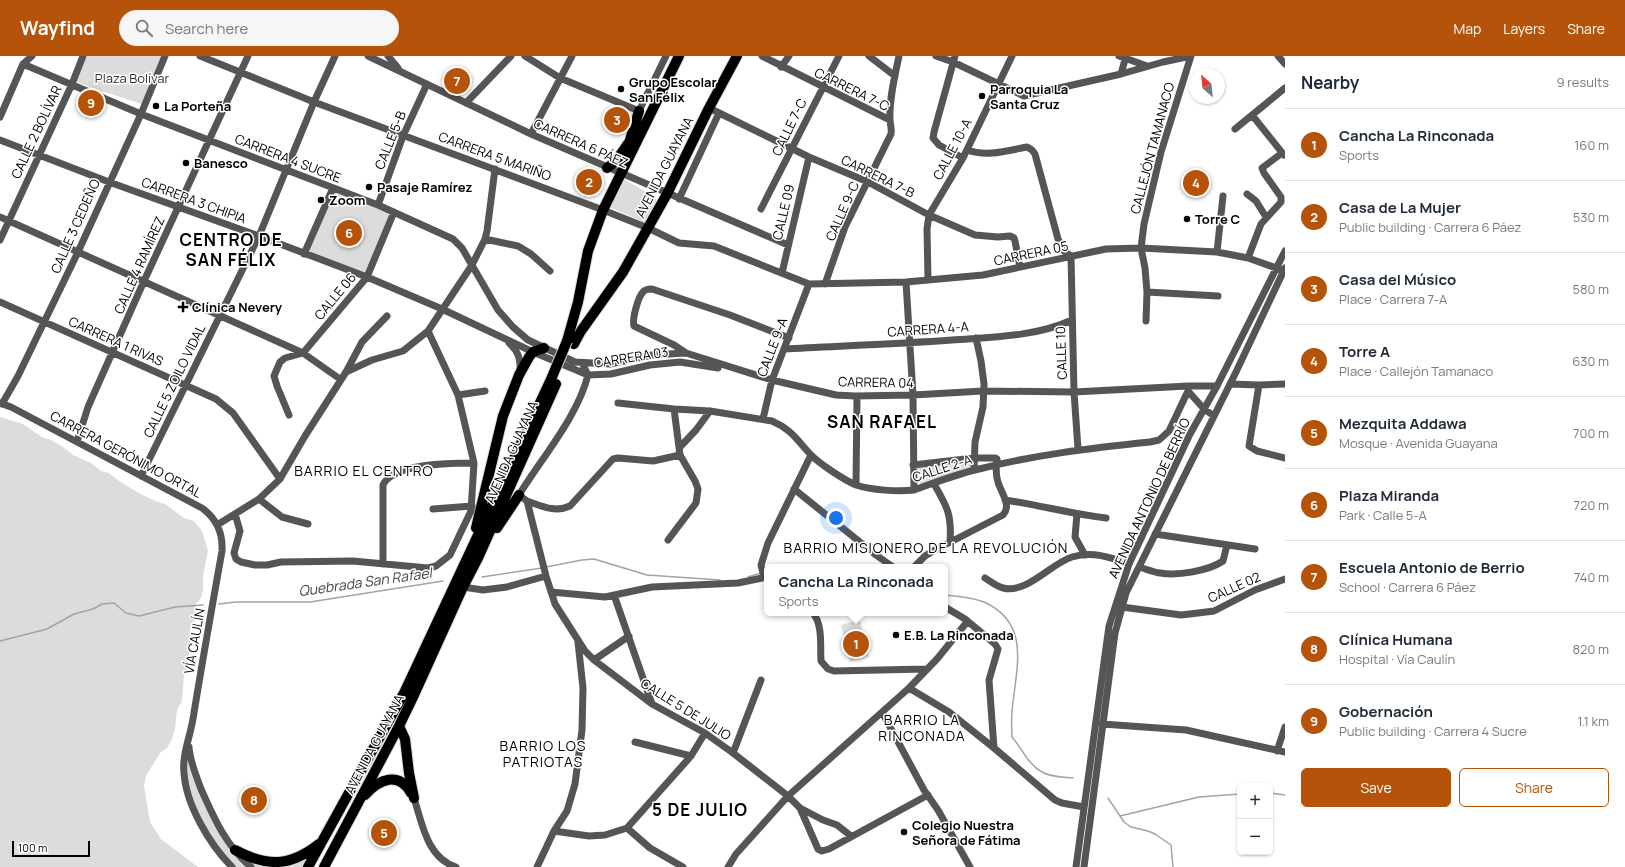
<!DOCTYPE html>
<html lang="en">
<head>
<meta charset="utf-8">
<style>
	:root { --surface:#fff; --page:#f6f6f7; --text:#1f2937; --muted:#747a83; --line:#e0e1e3; --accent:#b45309 }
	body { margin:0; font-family:Manrope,sans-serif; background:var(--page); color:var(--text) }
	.controls { position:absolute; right:12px; bottom:12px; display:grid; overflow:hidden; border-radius:6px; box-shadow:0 1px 3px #0004 }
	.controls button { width:36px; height:36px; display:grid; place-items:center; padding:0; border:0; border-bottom:1px solid var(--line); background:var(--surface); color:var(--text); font:20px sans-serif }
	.compass { position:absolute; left:1189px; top:12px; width:36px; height:36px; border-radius:50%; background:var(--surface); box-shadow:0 1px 3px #0004; rotate:333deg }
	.scale { position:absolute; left:12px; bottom:10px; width:78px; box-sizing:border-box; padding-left:4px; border:2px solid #000; border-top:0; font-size:11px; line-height:14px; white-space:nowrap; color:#000; -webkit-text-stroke:3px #fff; paint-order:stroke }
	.you { position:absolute; left:836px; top:462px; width:14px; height:14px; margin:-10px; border:3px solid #fff; border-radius:50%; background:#1a73e8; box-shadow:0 0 0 6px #1a73e833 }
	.badge { display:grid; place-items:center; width:26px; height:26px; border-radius:50%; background:var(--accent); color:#fff; font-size:13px; font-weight:700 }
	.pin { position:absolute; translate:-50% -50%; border:2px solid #fff; box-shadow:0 1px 4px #0006 }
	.popup { position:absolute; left:764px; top:508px; width:184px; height:52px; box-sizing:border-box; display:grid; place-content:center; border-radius:6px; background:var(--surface); filter:drop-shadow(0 1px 3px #0005); font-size:13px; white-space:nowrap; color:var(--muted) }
	.popup b { font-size:15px; color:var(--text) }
	.popup::after { content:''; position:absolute; left:50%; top:100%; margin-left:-8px; border:8px solid transparent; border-top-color:var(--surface) }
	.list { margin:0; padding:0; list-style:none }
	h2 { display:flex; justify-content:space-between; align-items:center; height:52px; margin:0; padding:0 16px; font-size:17px }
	h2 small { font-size:13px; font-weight:400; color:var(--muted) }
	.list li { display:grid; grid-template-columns:26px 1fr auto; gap:12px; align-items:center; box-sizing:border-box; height:72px; padding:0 16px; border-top:1px solid var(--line) }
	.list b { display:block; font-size:15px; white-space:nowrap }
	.list p { margin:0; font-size:13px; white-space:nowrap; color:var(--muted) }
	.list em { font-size:13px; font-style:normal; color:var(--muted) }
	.actions { display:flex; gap:8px; padding:12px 16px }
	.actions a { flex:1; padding:9px 0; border:1px solid var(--accent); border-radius:6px; text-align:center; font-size:14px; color:var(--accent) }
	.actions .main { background:var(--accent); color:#fff }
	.icon { flex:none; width:22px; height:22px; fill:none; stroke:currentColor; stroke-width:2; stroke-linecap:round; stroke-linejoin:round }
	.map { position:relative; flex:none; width:1285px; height:811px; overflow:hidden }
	header { display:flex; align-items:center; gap:24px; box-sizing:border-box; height:56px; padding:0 20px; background:var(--accent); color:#fff }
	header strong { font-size:19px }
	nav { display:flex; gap:22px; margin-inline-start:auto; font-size:14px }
	.search { width:280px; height:36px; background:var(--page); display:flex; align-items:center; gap:10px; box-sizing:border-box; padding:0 14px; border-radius:22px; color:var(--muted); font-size:15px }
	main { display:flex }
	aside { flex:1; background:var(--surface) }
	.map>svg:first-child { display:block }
	.green { fill:#dcdcdc }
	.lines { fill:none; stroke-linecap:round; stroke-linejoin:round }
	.stream { stroke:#a3a3a3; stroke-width:1.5 }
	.highway-casing { stroke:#dbdbdb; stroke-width:12 }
	.minor { stroke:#555; stroke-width:7 }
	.highway { stroke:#000; stroke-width:10 }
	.highway-bridge-casing { stroke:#dbdbdb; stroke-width:12; stroke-linecap:butt }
	.highway-bridge { stroke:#000; stroke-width:10 }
	.poi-dot { fill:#000; stroke:#fff; stroke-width:1.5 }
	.labels { text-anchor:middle; stroke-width:3; stroke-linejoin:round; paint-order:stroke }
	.park-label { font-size:13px; fill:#333; stroke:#fff }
	.poi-label { font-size:13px; font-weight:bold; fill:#000; stroke:#fff; text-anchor:start }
	.street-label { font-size:13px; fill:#000; stroke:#fff }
	.neighbourhood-label { font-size:14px; letter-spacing:1px; fill:#000; stroke:#fff }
	.water-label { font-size:14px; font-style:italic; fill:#444; stroke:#fff }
	.district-label { font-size:17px; font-weight:bold; letter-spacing:1px; fill:#000; stroke:#fff }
</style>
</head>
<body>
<header>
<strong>Wayfind</strong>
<div class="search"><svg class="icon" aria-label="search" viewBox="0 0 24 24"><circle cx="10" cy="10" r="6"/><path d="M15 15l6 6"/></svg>Search here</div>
<nav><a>Map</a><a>Layers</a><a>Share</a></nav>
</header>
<main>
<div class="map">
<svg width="1285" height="811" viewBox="0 0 1285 811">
	<rect width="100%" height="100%" fill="#fff"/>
	<path class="green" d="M87,0H167L144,49L78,27L76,22Z
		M623,123L655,141L658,148L649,165L643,166L609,151Z
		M334,135L392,157L366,219L306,197Z
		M0,361L23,368L42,381L51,384L63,391L73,399L91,407L101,415L109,417L119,425L139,437L155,445L165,448L184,462L194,465L202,475L208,495L203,520V533L201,542L196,548L195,564L190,572V591L187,612L184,619L182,645L177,654L175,673L171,685L167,692L161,696L155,705L146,720L144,730L150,766L161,783L198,811H0Z
		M970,406L971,411L920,428L918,411Z
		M860,564L869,601L850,606L841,569Z
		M189,698L229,787L257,805L310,796L308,811H232L204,774L184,717Z"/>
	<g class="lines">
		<path class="stream" d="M546,511L582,504L594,503L647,519L720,524
			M782,511H787
			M482,521L542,512
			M748,521L761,517
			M945,539C957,540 972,541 984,546C1033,568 1015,615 1012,656C1011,664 1012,673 1012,681C1022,692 1028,709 1042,716C1050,721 1064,721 1073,722
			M219,548L236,546H310L443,525
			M0,585L47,573L74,558L93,553L102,548L114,547L126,557L139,560L175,551L203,549
			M1270,737L1285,739
			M1108,742L1124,766L1131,771L1148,775L1155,778L1171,789L1173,811
			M1120,760L1199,741L1240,738"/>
		<g class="highway-casing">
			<path id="highway" d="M630,84L639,55
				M607,112C620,104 625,89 635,79
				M567,285L578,246L588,195L603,154L679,0
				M574,288L581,275L623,216L667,138L709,52L737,0
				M476,472L503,360L519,319L529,301L533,296L544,292
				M497,472L519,439
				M399,670L405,683L409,717L414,742
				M365,739C379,723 399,715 411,737
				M235,794C267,811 290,811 319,788
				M308,811L404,637L552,321
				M324,811L399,670L414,639L463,531L478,502L556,328"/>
		</g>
		<path class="minor" d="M200,0L314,46L603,154L648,172L679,187L714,190L809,228L906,226L983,219L1106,193L1141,192L1217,196L1248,202L1285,215
			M368,0L531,78L788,189
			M388,0L398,12
			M525,0L560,22L639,55L666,0
			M762,0L890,64
			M869,0L895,20
			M936,0L953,6L1024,40L1121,18L1163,6L1191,0
			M955,0L934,76L933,82L939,89L963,102
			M1119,0L1147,10
			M1278,0L1285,8
			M23,8L141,58L378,149L453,183L462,192L498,254L513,271L528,284L575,306L610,308L652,299L686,297L772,324L836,339L855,340L913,339L983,335L1074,336L1188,330H1217
			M781,11L789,0
			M1121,18L1126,0
			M466,47L511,0
			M709,52L809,101L868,126L929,159L975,179L998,181L1010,180L1014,182L1015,185L1020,211
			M1252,59L1284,99
			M0,61L23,8L32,0
			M1235,73L1285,32
			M531,78L572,0
			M0,84L109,126L259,180L367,221L442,253L533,296L588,319L611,318L650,309L680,306L718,312
			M967,94C987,101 1006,95 1027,91L1032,94L1035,98L1058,183L1064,195L1071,200L1074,336L1078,393
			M1247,138L1256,145L1266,161
			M679,143L719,57
			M378,149L403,80L427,28
			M761,153L839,0
			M0,161L303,297L340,323
			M485,183L518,190L531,198L550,215
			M0,184L72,28L83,0
			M1217,196L1223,140
			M304,198L333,132
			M1248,202L1261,168L1281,146V141L1264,117L1262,112L1282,97
			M782,217L809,101
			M928,224L927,173L929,159L963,102L1012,0
			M906,226L913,339L914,434
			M825,228L845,171L891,78C892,72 890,69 890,63C889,43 895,19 899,0
			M1147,236L1218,240
			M0,246L216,343L233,357L280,423
			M1146,265L1147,236L1145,212L1141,192L1144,168L1161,96L1191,0
			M509,287C518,295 521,303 520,315
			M784,293C840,290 896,288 952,284C991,281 1035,281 1072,264
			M686,297L674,289L634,270C632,263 638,241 643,236C645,233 649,233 652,233L730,259L789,282
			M582,307L588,319C578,360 541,403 519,439L527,445L546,520L555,548L585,595L594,604L652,648L705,677L733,697L788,740L800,752L818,793L822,795L829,793L928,739
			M346,316L362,286L387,260
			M1230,328L1259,329L1285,328
			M1259,329L1249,390L1257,395L1285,402
			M1188,335L1204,353L1214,360
			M458,339L485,335
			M0,347L11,351L202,452C217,463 223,477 222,495C212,551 202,607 193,663C190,681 182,699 184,717C186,749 210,789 232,811
			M618,347L674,353L710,355L772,365C791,373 797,384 811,399C820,408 844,424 856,429C871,434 898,436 914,434C934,427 954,419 975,414C1033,399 1091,392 1150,386L1159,384L1169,375L1188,335V330
			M2,348L18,320L78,196L141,58L165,0
			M289,359L277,330L274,320L280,306L285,302L303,297L367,221L394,156
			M763,363L772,324L809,228
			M77,386L88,351L144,225L248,0
			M680,391L696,374L710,355
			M913,409L974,402H995L997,403C996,410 996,420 998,426C1001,437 1012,449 1003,459L933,495L925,500L914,511
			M974,414L975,386L983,351L984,328L981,305L976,282
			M141,420L259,180L314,46L335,0
			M934,428C947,450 952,459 950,486
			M856,429L857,340
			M794,433L876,499L893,511
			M259,443L282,461L308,468
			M1005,444C1039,449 1072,458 1106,462
			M527,445C542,450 555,457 570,450L613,403L618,402L653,405L680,399
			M433,453L472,450
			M235,458L240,475L234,497L236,503L241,506L255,509H267L281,506L353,505L428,512L436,510L450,499L471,455L474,407L458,339L428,275
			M1077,458L1075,481L1085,499
			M217,469L259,443L280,423L305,380L346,316L372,304L403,295L428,275L472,209L485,183L487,175L495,113
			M1155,478L1255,493
			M668,484L696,447L698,433L695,425L680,399L674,353
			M383,508V429C393,407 452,407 474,407
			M1139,511C1146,513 1153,516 1160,517C1178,520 1208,515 1223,505L1227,489
			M764,521L761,509L768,487L811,399
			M985,522C990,525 997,531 1003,532C1027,538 1050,508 1072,501C1092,495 1110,501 1129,508
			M463,531L483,534L507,531L546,520
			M551,536L605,541L652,531L738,527L767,521
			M614,539L652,648
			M945,551L965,563L995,588L998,593L989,624L994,692L1055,744L1062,747L1084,751
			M1122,551L1181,559L1198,557L1214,555L1255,534L1285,523
			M813,557C823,569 820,590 821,605L828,613L834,615L926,613
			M594,604L629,580
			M909,632L949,656L994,692
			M882,656L924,734L938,754L970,811
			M1102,668L1186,674L1285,696
			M635,686L691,700
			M189,691C190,706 196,719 201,733C214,762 226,790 251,811
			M1277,695L1285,671
			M733,697L761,624
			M414,742C422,767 427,802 456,811
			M800,752L823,764L837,769L851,780
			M627,772L650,792L683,811
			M554,775L589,780L605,779L627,772L691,700L705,677
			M537,811L554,775L567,755L575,728L582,674L583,632L578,586
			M728,811L736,798L788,740L909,632L937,603L967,566
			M1076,811L1109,570L1129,508L1190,378L1217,330L1285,195
			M1084,811L1115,577L1126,537L1236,316L1285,212"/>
		<use href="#highway" class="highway"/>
		<g class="highway-bridge-casing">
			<path id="highway-bridge" d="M552,321L567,285"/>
		</g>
		<use href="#highway-bridge" class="highway-bridge"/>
	</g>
	<g class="poi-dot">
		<circle cx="621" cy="33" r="4"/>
		<circle cx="982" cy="40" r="4"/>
		<circle cx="156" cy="50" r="4"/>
		<circle cx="186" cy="107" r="4"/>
		<circle cx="369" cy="131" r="4"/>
		<circle cx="321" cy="144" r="4"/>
		<circle cx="1187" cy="163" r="4"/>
		<path d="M181 245h4v4h4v4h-4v4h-4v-4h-4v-4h4z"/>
		<circle cx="896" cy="579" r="4"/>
		<circle cx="904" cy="776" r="4"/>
	</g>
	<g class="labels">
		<g class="park-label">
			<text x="132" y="27">Plaza Bolívar</text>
		</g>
		<g class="poi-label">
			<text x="629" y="31">Grupo Escolar<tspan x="629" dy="15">San Félix</tspan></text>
			<text x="990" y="38">Parroquia La<tspan x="990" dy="15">Santa Cruz</tspan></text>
			<text x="164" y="55">La Porteña</text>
			<text x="194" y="112">Banesco</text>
			<text x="377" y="136">Pasaje Ramírez</text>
			<text x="329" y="149">Zoom</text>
			<text x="1195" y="168">Torre C</text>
			<text x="192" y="256">Clínica Nevery</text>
			<text x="904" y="584">E.B. La Rinconada</text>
			<text x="912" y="774">Colegio Nuestra<tspan x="912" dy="15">Señora de Fátima</tspan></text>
		</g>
		<g class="street-label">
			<text transform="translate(852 33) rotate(26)" y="5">CARRERA 7-C</text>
			<text transform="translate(789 71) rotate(-64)" y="5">CALLE 7-C</text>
			<text transform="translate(36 76) rotate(-65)" y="5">CALLE 2 BOLÍVAR</text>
			<text transform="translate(390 84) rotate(-68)" y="5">CALLE 5-B</text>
			<text transform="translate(581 87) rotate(24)" y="5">CARRERA 6 PÁEZ</text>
			<text transform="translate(1152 92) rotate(-75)" y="5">CALLEJÓN TAMANACO</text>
			<text transform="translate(952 93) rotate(-62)" y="5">CALLE 10-A</text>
			<text transform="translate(495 100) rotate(20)" y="5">CARRERA 5 MARIÑO</text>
			<text transform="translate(288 102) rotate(21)" y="5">CARRERA 4 SUCRE</text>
			<text transform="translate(664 111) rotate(-63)" y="5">AVENIDA GUAYANA</text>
			<text transform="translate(878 120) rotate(26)" y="5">CARRERA 7-B</text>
			<text transform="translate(194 144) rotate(20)" y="5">CARRERA 3 CHIPIA</text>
			<text transform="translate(842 155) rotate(-66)" y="5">CALLE 9-C</text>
			<text transform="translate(783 156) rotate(-77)" y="5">CALLE 09</text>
			<text transform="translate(75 170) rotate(-66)" y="5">CALLE 3 CEDEÑO</text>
			<text transform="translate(1031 197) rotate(-12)" y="5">CARRERA 05</text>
			<text transform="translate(139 209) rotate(-66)" y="5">CALLE 4 RAMÍREZ</text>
			<text transform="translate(335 240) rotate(-50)" y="5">CALLE 06</text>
			<text transform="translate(928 273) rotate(-4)" y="5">CARRERA 4-A</text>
			<text transform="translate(116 285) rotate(24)" y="5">CARRERA 1 RIVAS</text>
			<text transform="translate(772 291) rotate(-69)" y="5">CALLE 9-A</text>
			<text transform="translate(1061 297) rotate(-92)" y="5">CALLE 10</text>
			<text transform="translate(631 301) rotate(-9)" y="5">CARRERA 03</text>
			<text transform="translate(174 325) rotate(-64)" y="5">CALLE 5 ZOILO VIDAL</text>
			<text transform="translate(876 326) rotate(1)" y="5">CARRERA 04</text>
			<text transform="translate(511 396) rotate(-66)" y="5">AVENIDA GUAYANA</text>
			<text transform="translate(126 398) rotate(28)" y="5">CARRERA GERÓNIMO ORTAL</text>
			<text transform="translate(942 412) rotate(-18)" y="5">CALLE 2-A</text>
			<text transform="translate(1149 442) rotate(-65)" y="5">AVENIDA ANTONIO DE BERRÍO</text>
			<text transform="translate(1234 531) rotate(-24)" y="5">CALLE 02</text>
			<text transform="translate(194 585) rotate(-80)" y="5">VÍA CAULÍN</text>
			<text transform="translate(686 653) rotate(32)" y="5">CALLE 5 DE JULIO</text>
			<text transform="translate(374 688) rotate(-62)" y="5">AVENIDA GUAYANA</text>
		</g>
		<g class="neighbourhood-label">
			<text x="364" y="420">BARRIO EL CENTRO</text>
			<text x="926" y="497">BARRIO MISIONERO DE LA REVOLUCIÓN</text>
			<text x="922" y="669">BARRIO LA<tspan x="922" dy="16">RINCONADA</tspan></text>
			<text x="543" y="695">BARRIO LOS<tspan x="543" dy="16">PATRIOTAS</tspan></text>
		</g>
		<g class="water-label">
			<text transform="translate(365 526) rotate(-8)" y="5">Quebrada San Rafael</text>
		</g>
		<g class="district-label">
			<text x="231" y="190">CENTRO DE<tspan x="231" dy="20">SAN FÉLIX</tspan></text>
			<text x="882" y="372">SAN RAFAEL</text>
			<text x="700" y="760">5 DE JULIO</text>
		</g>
	</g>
</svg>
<div class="controls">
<button>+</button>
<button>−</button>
</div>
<svg class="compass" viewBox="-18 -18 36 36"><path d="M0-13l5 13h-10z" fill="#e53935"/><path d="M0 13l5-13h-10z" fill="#747a83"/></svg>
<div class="scale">100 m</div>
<div class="you"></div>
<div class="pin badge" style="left:856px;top:588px">1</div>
<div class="popup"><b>Cancha La Rinconada</b>Sports</div>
<div class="pin badge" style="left:589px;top:126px">2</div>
<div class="pin badge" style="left:617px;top:64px">3</div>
<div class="pin badge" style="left:1196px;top:127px">4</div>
<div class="pin badge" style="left:384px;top:777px">5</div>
<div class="pin badge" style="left:349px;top:177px">6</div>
<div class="pin badge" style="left:457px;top:25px">7</div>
<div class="pin badge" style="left:254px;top:744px">8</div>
<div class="pin badge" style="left:91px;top:47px">9</div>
</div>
<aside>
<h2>Nearby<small>9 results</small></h2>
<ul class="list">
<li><span class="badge">1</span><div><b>Cancha La Rinconada</b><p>Sports</p></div><em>160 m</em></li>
<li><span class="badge">2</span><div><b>Casa de La Mujer</b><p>Public building · Carrera 6 Páez</p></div><em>530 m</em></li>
<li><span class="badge">3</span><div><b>Casa del Músico</b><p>Place · Carrera 7-A</p></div><em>580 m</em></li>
<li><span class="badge">4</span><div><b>Torre A</b><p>Place · Callejón Tamanaco</p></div><em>630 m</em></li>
<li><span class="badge">5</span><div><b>Mezquita Addawa</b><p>Mosque · Avenida Guayana</p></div><em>700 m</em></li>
<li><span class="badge">6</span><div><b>Plaza Miranda</b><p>Park · Calle 5-A</p></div><em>720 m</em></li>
<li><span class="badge">7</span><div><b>Escuela Antonio de Berrio</b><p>School · Carrera 6 Páez</p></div><em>740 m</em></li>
<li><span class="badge">8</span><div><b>Clínica Humana</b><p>Hospital · Vía Caulín</p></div><em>820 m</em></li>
<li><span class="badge">9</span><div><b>Gobernación</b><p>Public building · Carrera 4 Sucre</p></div><em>1.1 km</em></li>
</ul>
<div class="actions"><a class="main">Save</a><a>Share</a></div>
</aside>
</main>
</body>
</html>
